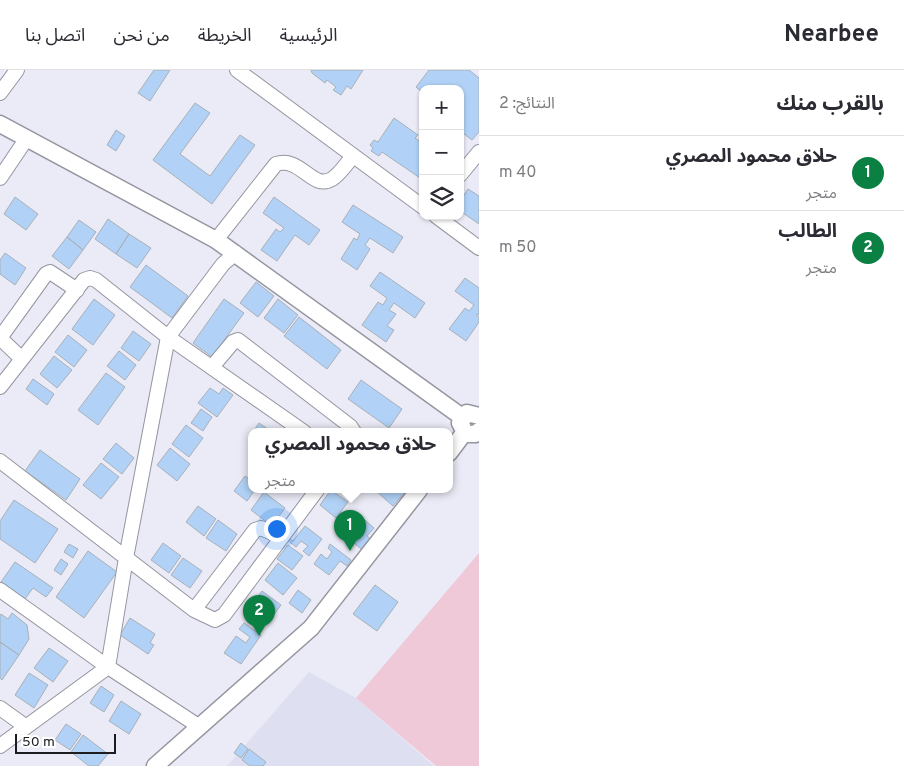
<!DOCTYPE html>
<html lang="ar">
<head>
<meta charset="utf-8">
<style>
	:root { --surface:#fff; --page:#f2f2f3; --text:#2b2b33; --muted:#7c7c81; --line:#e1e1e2; --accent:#0b8043 }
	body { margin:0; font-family:Overpass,"Noto Sans Arabic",sans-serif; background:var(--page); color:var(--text); direction:rtl }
	.controls { position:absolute; right:15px; top:15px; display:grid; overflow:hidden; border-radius:10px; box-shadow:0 1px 4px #0004 }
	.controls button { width:45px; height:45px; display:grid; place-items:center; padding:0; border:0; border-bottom:1px solid var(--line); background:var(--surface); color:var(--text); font:25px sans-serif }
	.scale { position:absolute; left:15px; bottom:12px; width:101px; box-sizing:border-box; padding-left:5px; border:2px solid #1c1c20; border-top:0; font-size:14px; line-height:18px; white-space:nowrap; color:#1c1c20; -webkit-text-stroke:4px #fff; paint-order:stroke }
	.you { position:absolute; left:276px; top:458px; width:18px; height:18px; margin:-12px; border:4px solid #fff; border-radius:50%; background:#1a73e8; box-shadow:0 0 0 8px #1a73e833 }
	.badge { display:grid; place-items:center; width:32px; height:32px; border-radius:50%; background:var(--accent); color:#fff; font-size:16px; font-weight:700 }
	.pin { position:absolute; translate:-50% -41px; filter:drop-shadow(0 1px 2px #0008) }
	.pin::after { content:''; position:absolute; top:26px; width:18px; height:15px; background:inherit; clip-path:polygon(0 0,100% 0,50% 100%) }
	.popup { position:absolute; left:248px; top:358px; width:205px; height:65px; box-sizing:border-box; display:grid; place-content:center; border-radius:10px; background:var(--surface); filter:drop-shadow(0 1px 4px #0005); font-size:16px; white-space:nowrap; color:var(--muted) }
	.popup b { font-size:19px; color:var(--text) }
	.popup::after { content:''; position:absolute; left:50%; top:100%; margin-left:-10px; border:10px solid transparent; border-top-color:var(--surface) }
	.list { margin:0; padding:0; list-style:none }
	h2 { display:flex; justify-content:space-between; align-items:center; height:65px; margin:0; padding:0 20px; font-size:21px }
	h2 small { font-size:16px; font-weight:400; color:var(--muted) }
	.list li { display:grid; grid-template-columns:32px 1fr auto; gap:15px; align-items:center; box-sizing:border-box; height:75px; padding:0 20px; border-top:1px solid var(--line) }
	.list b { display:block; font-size:19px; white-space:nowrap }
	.list p { margin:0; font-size:16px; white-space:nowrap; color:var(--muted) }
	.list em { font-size:16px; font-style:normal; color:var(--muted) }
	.icon { flex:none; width:28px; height:28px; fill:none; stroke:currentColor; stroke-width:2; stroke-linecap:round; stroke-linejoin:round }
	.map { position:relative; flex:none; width:479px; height:696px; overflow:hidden; direction:ltr }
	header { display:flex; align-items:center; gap:30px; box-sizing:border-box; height:70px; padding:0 25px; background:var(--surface); border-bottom:1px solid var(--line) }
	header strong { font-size:24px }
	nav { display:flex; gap:28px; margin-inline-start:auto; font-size:18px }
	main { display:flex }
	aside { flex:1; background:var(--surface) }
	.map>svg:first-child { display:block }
	.built { fill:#dfdff2 }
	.green { fill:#f0c9d9 }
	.building { fill:#b1d2f6; stroke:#a8b0b8 }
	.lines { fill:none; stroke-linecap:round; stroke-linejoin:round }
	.minor-casing { stroke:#94959f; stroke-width:16 }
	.tertiary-casing { stroke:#94959f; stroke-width:19 }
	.minor { stroke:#fff; stroke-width:14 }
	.tertiary { stroke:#fff; stroke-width:16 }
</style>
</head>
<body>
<header>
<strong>Nearbee</strong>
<nav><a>الرئيسية</a><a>الخريطة</a><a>من نحن</a><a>اتصل بنا</a></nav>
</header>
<main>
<aside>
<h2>بالقرب منك<small>النتائج: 2</small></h2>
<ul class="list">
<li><span class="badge">1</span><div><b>حلاق محمود المصري</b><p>متجر</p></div><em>40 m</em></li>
<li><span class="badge">2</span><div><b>الطالب</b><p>متجر</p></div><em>50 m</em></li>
</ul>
</aside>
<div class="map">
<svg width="479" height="696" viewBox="0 0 479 696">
	<rect width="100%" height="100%" fill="#ebebf7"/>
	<path class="built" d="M309,602L356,628L434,696H227Z"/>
	<path class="green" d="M479,483V696H436L356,628Z"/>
	<path class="building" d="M154,0H170L150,31L138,23Z
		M311,0H363L351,19L347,16L341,25L333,20L336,17L327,10L325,13L312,3Z
		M429,0H469L479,8V62L472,70L460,61V19H423V23L416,17Z
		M195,33L210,43L180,84L210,106L240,65L255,75L212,134L153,90Z
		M394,48L418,65L415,68L423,74V110L382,82L379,86L371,81L373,78L370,75L374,70L378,72Z
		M116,60L125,66L116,81L107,75Z
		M468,119L479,126V154L460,141V131Z
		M15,127L38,144L26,160L4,144Z
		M274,127L320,160L309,175L295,165L277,191L261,180L276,159L280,162L284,158L263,143Z
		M353,135L403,167L393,183L370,168L365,175L370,179L357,200L341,189L354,168L357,170L360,164L342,152Z
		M108,149L129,164L116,184L95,169Z
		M79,150L96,162L83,180L67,167Z
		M129,164L151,178L137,198L116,184Z
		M67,167L83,180L69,199L52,186Z
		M5,183L26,198L15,215L0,204V190Z
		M146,195L188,226L172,248L130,217Z
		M380,202L425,233L415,248L394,233L389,240L396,244L387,256L394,260L386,272L362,255L378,232L383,235L387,228L370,216Z
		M465,208L479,218V244L476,245L479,247V252L466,271L449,259L465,238L469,241L474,235L455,221Z
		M256,212L274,226L258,247L240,233Z
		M94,229L115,245L93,275L72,259Z
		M224,229L244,243L212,287L193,273Z
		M278,229L298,245L284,263L264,248Z
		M299,247L341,280L327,299L284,266Z
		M133,261L151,274L139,291L121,278Z
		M68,265L87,280L74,297L55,282Z
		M119,281L136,295L125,310L107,296Z
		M54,286L72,300L57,318L40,304Z
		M106,303L125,317L98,355L78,340Z
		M33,309L54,324L47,335L26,319Z
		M361,310L402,339L389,358L348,329Z
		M210,318L219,324L223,318L233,325L217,347L198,333Z
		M201,339L212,347L203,361L191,353Z
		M259,353L272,362H253Z
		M186,355L203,368L189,387L172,374Z
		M116,373L134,388L122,404L103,389Z
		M170,378L190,394L177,411L157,395Z
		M40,380L80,409L66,430L25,401Z
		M101,393L119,407L101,429L83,415Z
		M245,406L251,410V420H255L247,431L234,421Z
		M331,420L348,432L336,448L320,435Z
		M375,420H399L404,423L393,436Z
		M264,422L285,438L272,456L251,440Z
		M14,430L58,459L35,493L0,469V451Z
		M198,436L216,449L204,466L186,452Z
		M358,444L374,458L367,466L375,473L366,483L342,463Z
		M218,450L237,464L226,481L206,468Z
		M305,456L322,469L309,486L303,481L308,476L301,471L296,477L287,470L289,468L293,471Z
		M163,473L181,486L169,503L151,490Z
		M69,474L78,479L73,488L64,482Z
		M330,474L351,490L347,496L340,491L329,505L314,494L321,484L327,489L332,482L328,478Z
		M288,475L303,486L292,500L277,489Z
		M88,481L117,502L84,548L56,527Z
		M183,488L202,501L190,518L171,505Z
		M61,489L68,494L61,505L54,500Z
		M15,492L53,518L46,527L33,518L25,529L1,512Z
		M278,493L297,508L283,525L265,510Z
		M375,515L398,532L377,561L353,544Z
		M298,520L311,530L302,543L289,533Z
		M262,521L281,535L269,551L250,537Z
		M12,543L27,555L29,569L19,585L0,572V546L1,544L8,549Z
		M130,548L155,564L150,573L154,575L148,584L120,565Z
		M244,553L261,565L241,594L224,583L236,566L246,573L250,567L239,559Z
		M0,572L19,585L2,610L0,608Z
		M49,578L68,591L53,612L34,598Z
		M29,603L48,615L34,638L15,625Z
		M101,616L114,625L104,642L90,633Z
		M121,631L141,644L129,664L109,651Z
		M66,654L81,664L70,680L55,670Z
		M83,665L108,684L98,696H89L71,682Z
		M241,673L248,679L241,688L234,683Z
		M249,679L266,692L263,696H250L242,690Z"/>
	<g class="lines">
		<g class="minor-casing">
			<path id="minor" d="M237,0L423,137
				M0,23L17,0
				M460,105L479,82
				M0,108L27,68
				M436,146L479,178
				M216,170L276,94C301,86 312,121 332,109C340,104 347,93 353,86
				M22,289L0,268L46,204L50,202L77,220
				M212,297L233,272L238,270L350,356L354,362
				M0,317L84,210L90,208L96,210L168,267L304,362
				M0,391L194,540L215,550L224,545L317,420
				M0,520L108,597L200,657
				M194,540L255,460L261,458L281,467
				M0,638L25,656
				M0,676L108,597L126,488L168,267L223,194L236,183"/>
		</g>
		<g class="tertiary-casing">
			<path id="tertiary" d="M0,54L216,170L462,347
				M479,346L467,343L460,353L466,364H475L479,361
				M449,383L464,363
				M155,696L311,558L419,420"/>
		</g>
		<use href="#minor" class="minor"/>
		<use href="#tertiary" class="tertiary"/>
	</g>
</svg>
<div class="controls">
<button>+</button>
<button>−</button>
<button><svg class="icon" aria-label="layers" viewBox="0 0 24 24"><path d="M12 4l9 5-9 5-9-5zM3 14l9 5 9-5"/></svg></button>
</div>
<div class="scale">50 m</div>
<div class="you"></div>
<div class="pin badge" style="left:350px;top:481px">1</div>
<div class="popup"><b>حلاق محمود المصري</b>متجر</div>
<div class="pin badge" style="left:259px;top:566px">2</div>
</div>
</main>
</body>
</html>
